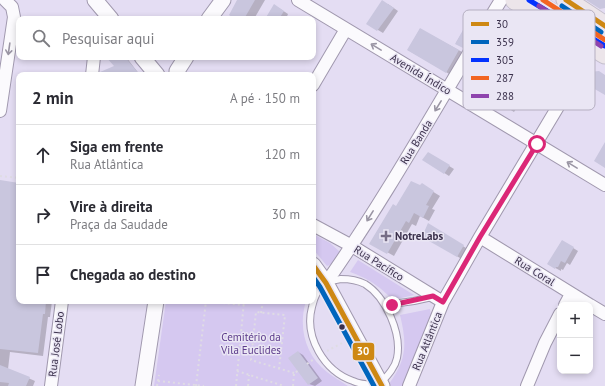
<!DOCTYPE html>
<html lang="pt">
<head>
<meta charset="utf-8">
<style>
	:root { --surface:#fff; --page:#f7f7f7; --text:#2b2b33; --muted:#7c7c81; --line:#e1e1e2 }
	body { margin:0; font-family:"PT Sans",sans-serif; background:var(--page); color:var(--text) }
	.controls { position:absolute; right:12px; bottom:12px; display:grid; overflow:hidden; border-radius:8px; box-shadow:0 2px 6px #0003 }
	.controls button { width:36px; height:36px; display:grid; place-items:center; padding:0; border:0; border-bottom:1px solid var(--line); background:var(--surface); color:var(--text); font:20px sans-serif }
	.stop { position:absolute; width:12px; height:12px; margin:-9px; border:3px solid #db2777; border-radius:50%; background:#fff }
	.stop.end { background:#db2777; border-color:#fff; box-shadow:0 1px 4px #0008 }
	.list { margin:0; padding:0; list-style:none }
	h2 { display:flex; justify-content:space-between; align-items:center; height:52px; margin:0; padding:0 16px; font-size:17px }
	h2 small { font-size:13px; font-weight:400; color:var(--muted) }
	.list li { display:grid; grid-template-columns:26px 1fr auto; gap:12px; align-items:center; box-sizing:border-box; height:60px; padding:0 16px; border-top:1px solid var(--line) }
	.list b { display:block; font-size:15px; white-space:nowrap }
	.list p { margin:0; font-size:13px; white-space:nowrap; color:var(--muted) }
	.list em { font-size:13px; font-style:normal; color:var(--muted) }
	.icon { flex:none; width:22px; height:22px; fill:none; stroke:currentColor; stroke-width:2; stroke-linecap:round; stroke-linejoin:round }
	.map { position:relative; flex:none; width:605px; height:386px; overflow:hidden }
	.search { position:absolute; background:var(--surface); box-shadow:0 2px 6px #0003; left:16px; top:16px; width:300px; height:44px; display:flex; align-items:center; gap:10px; box-sizing:border-box; padding:0 14px; border-radius:8px; color:var(--muted); font-size:15px }
	.panel { position:absolute; background:var(--surface); box-shadow:0 2px 6px #0003; left:16px; top:72px; width:300px; height:232px; border-radius:8px }
	.map>svg:first-child { display:block }
	.green { fill:#d5c8f0 }
	.shadow { fill:#0003 }
	.building { fill:#c9c6de }
	.lines { fill:none; stroke-linecap:round; stroke-linejoin:round }
	.service-casing { stroke:#a098ae; stroke-width:8 }
	.minor-casing { stroke:#a098ae; stroke-width:14 }
	.tertiary-casing { stroke:#a098ae; stroke-width:17 }
	.primary-casing { stroke:#c3becc; stroke-width:21 }
	.path { stroke:#dfdce4; stroke-width:2; stroke-dasharray:2 3; stroke-linecap:butt }
	.service { stroke:#fbfafd; stroke-width:6 }
	.minor { stroke:#fbfafd; stroke-width:12 }
	.tertiary { stroke:#fbfafd; stroke-width:15 }
	.primary { stroke:#ece5ea; stroke-width:19 }
	.bus-1-casing { stroke:#eae6f4; stroke-width:8 }
	.bus-2-casing { stroke:#eae6f4; stroke-width:8 }
	.bus-3-casing { stroke:#eae6f4; stroke-width:8 }
	.bus-4-casing { stroke:#eae6f4; stroke-width:8 }
	.bus-5-casing { stroke:#eae6f4; stroke-width:8 }
	.bus-1 { stroke:#ce8813; stroke-width:5 }
	.bus-2 { stroke:#0065bd; stroke-width:5 }
	.bus-3 { stroke:#0432ff; stroke-width:5 }
	.bus-4 { stroke:#f26522; stroke-width:5 }
	.bus-5 { stroke:#8e44ad; stroke-width:5 }
	.oneway { stroke:#9a95a4 }
	.route { stroke:#db2777; stroke-width:5 }
	.poi-dot { fill:#766d86; stroke:#eae6f4; stroke-width:1.5 }
	.bus-dot { fill:#3a304b; stroke:#eae6f4; stroke-width:1.5 }
	.labels { text-anchor:middle; stroke-width:3; stroke-linejoin:round; paint-order:stroke }
	.street-label { font-size:11px; fill:#3a304b; stroke:#eae6f4 }
	.poi-label { font-size:11px; font-weight:bold; fill:#3a304b; stroke:#eae6f4; text-anchor:start }
	.park-label { font-size:11px; fill:#5c3b8b; stroke:#eae6f4 }
	.key { fill:#eae6f4; stroke:#b5afc1; stroke-width:1 }
	.key-label { font-size:11px; fill:#3a304b }
	.line-badge { stroke:#eae6f4; stroke-width:1.5 }
	.badge-label { font-size:11px; text-anchor:middle; font-weight:bold; fill:#fff }
</style>
</head>
<body>
<div class="map">
<svg width="605" height="386" viewBox="0 0 605 386">
	<rect width="100%" height="100%" fill="#e4ddf3"/>
	<path class="green" d="M313,234L330,243L340,252L334,263L327,266L313,249Z
		M358,260L414,295L393,300C378,285 369,279 350,272Z
		M166,301H306C298,327 305,355 327,372C333,377 341,381 348,386H154Z
		M430,309L431,316L405,386H391L389,384C407,359 407,344 400,315Z"/>
	<path class="shadow" d="M238,0H265L254,19H237Z
		M388,4L398,11L383,33L368,24Z
		M279,8L288,14L286,19H266Z
		M420,29L464,53L451,75L408,50Z
		M463,31L476,39L469,50L456,43Z
		M107,57H126L140,75H105L115,66Z
		M169,57H178L176,61Z
		M520,66L539,79L524,107L519,104L514,112L490,97Z
		M428,153L454,169L449,176L424,160Z
		M0,181L19,184V301H52L50,317H48L43,356L10,352L8,369L35,381L33,386H0Z
		M422,185L440,196L432,209L435,210L429,221L420,216L416,226L412,224L394,256L371,243L397,208Z
		M428,225L471,251L465,261L423,236Z
		M562,241L578,251L570,265L567,263L563,270L561,269V271L548,264Z
		M298,352L303,355L322,381L315,386L309,384Z"/>
	<path class="building" d="M237,0H255L244,19H235L229,15Z
		M382,0L394,8L377,31L366,24Z
		M586,0H605V8L600,9Z
		M274,4L284,11L279,19H265Z
		M420,28L459,50L446,73L407,50Z
		M463,30L471,35L463,48L455,44Z
		M106,57H125L140,75H100V72L114,66Z
		M599,71L605,75V95L586,84L590,80L586,78L589,72Z
		M605,142V168L594,161Z
		M428,152L450,165L444,174L422,160Z
		M0,180L19,183L17,204H19V216L17,230H19V235L16,259L19,260V301H46L45,314H43L38,353L0,349Z
		M411,181L420,185L422,183L434,191L426,205L429,206L423,218L414,213L409,223L406,221L387,254L369,244L393,204L396,206Z
		M428,223L464,245L457,257L422,237Z
		M562,240L574,247L565,263L561,261L558,267H556L555,269L547,264Z
		M298,351L318,378L308,385L288,358Z
		M0,365L30,377L26,386H8L9,383L0,382Z"/>
	<g class="lines">
		<g class="service-casing">
			<path id="service" d="M543,0L602,38
				M341,279C350,279 357,280 365,284C386,297 402,334 397,358C395,368 387,376 380,384C371,385 362,385 353,381C324,371 304,337 312,307C314,298 318,288 326,283C330,281 337,280 341,279Z
				M385,305L414,301L432,297"/>
		</g>
		<g class="minor-casing">
			<path id="minor" d="M298,0L605,185
				M475,41C486,44 498,47 508,51C531,60 549,76 566,94
				M92,75L94,57
				M313,85L346,29
				M0,111L14,17L12,7L5,0
				M313,225L352,246L443,302
				M480,237L590,305
				M326,283C390,192 443,94 501,0
				M565,305L571,294
				M590,305L605,314
				M51,386L62,301
				M409,386L443,302L480,237L605,28
				M527,386L545,343L560,314"/>
		</g>
		<g class="tertiary-casing">
			<path id="tertiary" d="M95,0L111,19
				M209,19L223,0
				M142,57L157,75
				M177,75V71L186,57
				M313,265L326,283L382,386
				M143,386L156,301"/>
		</g>
		<g class="primary-casing">
			<path id="primary" d="M515,0L605,54
				M566,0L605,26"/>
		</g>
		<path class="path" d="M0,176L19,178
			M203,301L244,305
			M261,313L263,301
			M327,351L344,342
			M307,364L314,359
			M279,369L285,315L256,312L251,360L294,373
			M237,371L284,386
			M158,381L204,386
			M157,386L159,375
			M196,386L206,301
			M236,386L244,301
			M248,386L249,375
			M293,386L294,373L298,371"/>
		<use href="#service" class="service"/>
		<use href="#minor" class="minor"/>
		<use href="#tertiary" class="tertiary"/>
		<use href="#primary" class="primary"/>
		<g class="bus-1-casing">
			<path id="bus-1" d="M566,0L605,26
				M313,265L326,283L382,386"/>
		</g>
		<g class="bus-2-casing">
			<path id="bus-2" d="M562,6L601,32
				M313,277L320,287L374,386"/>
		</g>
		<g class="bus-3-casing">
			<path id="bus-3" d="M529,0L605,46"/>
		</g>
		<g class="bus-4-casing">
			<path id="bus-4" d="M543,0L605,40"/>
		</g>
		<g class="bus-5-casing">
			<path id="bus-5" d="M539,6L601,46"/>
		</g>
		<use href="#bus-1" class="bus-1"/>
		<use href="#bus-2" class="bus-2"/>
		<use href="#bus-3" class="bus-3"/>
		<use href="#bus-4" class="bus-4"/>
		<use href="#bus-5" class="bus-5"/>
	</g>
	<defs><path id="oneway-shaft" d="M-6 0H5M1.5-3L5.5 0L1.5 3" fill="none" stroke-width="1.6" stroke-linecap="round" stroke-linejoin="round"/></defs>
	<g class="oneway">
		<use href="#oneway-shaft" transform="translate(376 47) rotate(-149)"/>
		<use href="#oneway-shaft" transform="translate(9 49) rotate(98)"/>
		<use href="#oneway-shaft" transform="translate(438 106) rotate(122)"/>
		<use href="#oneway-shaft" transform="translate(572 165) rotate(-149)"/>
		<use href="#oneway-shaft" transform="translate(370 216) rotate(122)"/>
	</g>
	<g class="lines">
		<path class="route" d="M392,305L433,296L443,302L480,237L537,144"/>
	</g>
	<path class="poi-dot" d="M384 230h4v4h4v4h-4v4h-4v-4h-4v-4h4z"/>
	<circle class="bus-dot" cx="342" cy="327" r="3.5"/>
	<g class="labels">
		<g class="street-label">
			<text transform="translate(421 74) rotate(31)" y="4">Avenida Índico</text>
			<text transform="translate(416 142) rotate(-58)" y="4">Rua Banda</text>
			<text transform="translate(379 263) rotate(32)" y="4">Rua Pacífico</text>
			<text transform="translate(535 271) rotate(32)" y="4">Rua Coral</text>
			<text transform="translate(427 341) rotate(-68)" y="4">Rua Atlântica</text>
			<text transform="translate(56 344) rotate(-83)" y="4">Rua José Lobo</text>
		</g>
		<g class="poi-label">
			<text x="395" y="240">NotreLabs</text>
		</g>
		<g class="park-label">
			<text x="251" y="341">Cemitério da<tspan x="251" dy="13">Vila Euclides</tspan></text>
		</g>
	</g>
	<rect x="463" y="10" width="132" height="100" rx="6" class="key"/>
	<rect x="471" y="22" width="18" height="4" fill="#ce8813"/>
	<rect x="471" y="40" width="18" height="4" fill="#0065bd"/>
	<rect x="471" y="58" width="18" height="4" fill="#0432ff"/>
	<rect x="471" y="76" width="18" height="4" fill="#f26522"/>
	<rect x="471" y="94" width="18" height="4" fill="#8e44ad"/>
	<g class="key-label">
		<text x="496" y="28">30</text>
		<text x="496" y="46">359</text>
		<text x="496" y="64">305</text>
		<text x="496" y="82">287</text>
		<text x="496" y="100">288</text>
	</g>
	<rect class="line-badge" x="352" y="342" width="23" height="19" rx="4" fill="#ce8813"/>
	<g class="badge-label">
		<text x="363" y="355">30</text>
	</g>
</svg>
<div class="controls">
<button>+</button>
<button>−</button>
</div>
<div class="stop" style="left:537px;top:144px"></div>
<div class="stop end" style="left:392px;top:305px"></div>
<div class="search"><svg class="icon" aria-label="search" viewBox="0 0 24 24"><circle cx="10" cy="10" r="6"/><path d="M15 15l6 6"/></svg>Pesquisar aqui</div>
<section class="panel">
<h2>2 min<small>A pé · 150 m</small></h2>
<ul class="list">
<li><svg class="icon" aria-label="ahead" viewBox="0 0 24 24"><path d="M12 20V5M6 11l6-6 6 6"/></svg><div><b>Siga em frente</b><p>Rua Atlântica</p></div><em>120 m</em></li>
<li><svg class="icon" aria-label="right" viewBox="0 0 24 24"><path d="M7 20v-9h11M14 6l5 5-5 5"/></svg><div><b>Vire à direita</b><p>Praça da Saudade</p></div><em>30 m</em></li>
<li><svg class="icon" aria-label="arrive" viewBox="0 0 24 24"><path d="M6 21V4h12l-3 4 3 4H6"/></svg><div><b>Chegada ao destino</b></div></li>
</ul>
</section>
</div>
</body>
</html>
